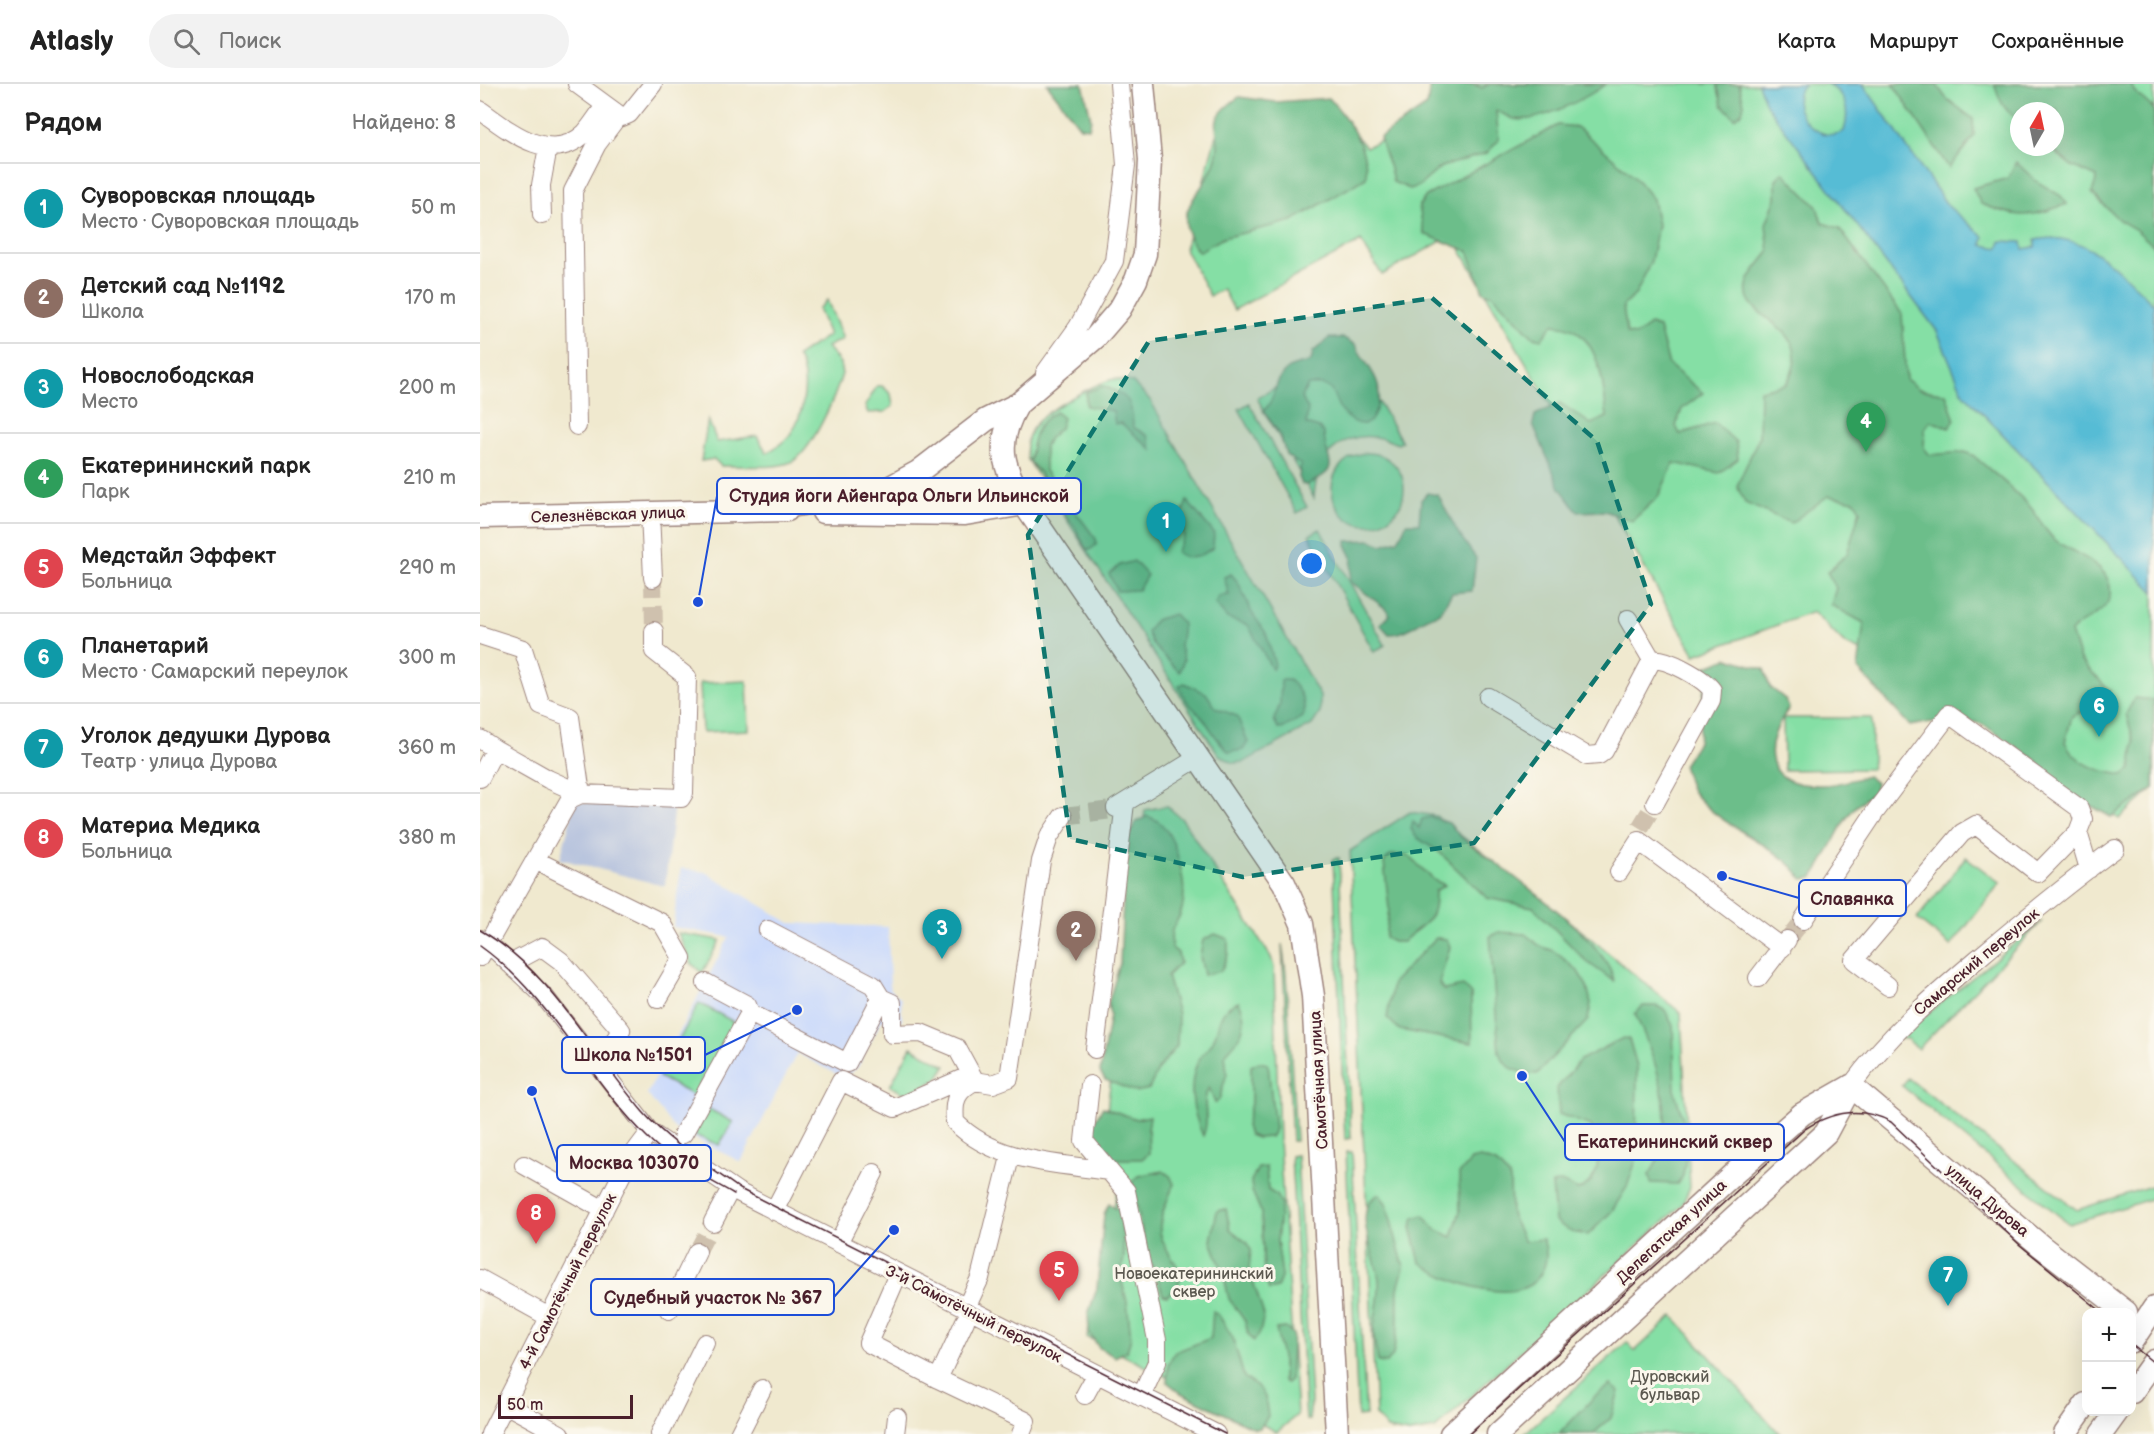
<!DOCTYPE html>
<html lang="ru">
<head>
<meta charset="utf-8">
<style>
	:root { --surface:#fff; --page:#f2f2f2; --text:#222; --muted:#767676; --line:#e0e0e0; --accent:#b5179e }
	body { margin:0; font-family:"Balsamiq Sans",sans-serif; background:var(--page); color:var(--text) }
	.controls { position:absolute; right:18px; bottom:18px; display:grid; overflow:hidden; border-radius:12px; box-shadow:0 6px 24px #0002 }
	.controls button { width:54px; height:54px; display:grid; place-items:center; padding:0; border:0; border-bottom:2px solid var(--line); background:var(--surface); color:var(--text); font:30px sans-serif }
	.compass { position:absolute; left:1530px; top:18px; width:54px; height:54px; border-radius:50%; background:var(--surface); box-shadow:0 6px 24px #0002; rotate:9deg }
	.scale { position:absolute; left:18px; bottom:15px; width:135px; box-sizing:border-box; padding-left:6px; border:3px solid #4a1f2b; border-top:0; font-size:16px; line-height:21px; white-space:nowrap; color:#4a1f2b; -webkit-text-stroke:4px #fbf7ec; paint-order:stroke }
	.you { position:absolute; left:832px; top:480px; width:21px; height:21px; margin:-15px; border:4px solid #fff; border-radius:50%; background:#1a73e8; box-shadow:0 0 0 9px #1a73e833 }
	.badge { display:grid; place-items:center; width:39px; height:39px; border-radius:50%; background:var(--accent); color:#fff; font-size:20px; font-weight:700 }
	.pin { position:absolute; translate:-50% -50px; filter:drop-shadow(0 2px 3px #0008) }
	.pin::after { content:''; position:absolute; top:32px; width:21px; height:18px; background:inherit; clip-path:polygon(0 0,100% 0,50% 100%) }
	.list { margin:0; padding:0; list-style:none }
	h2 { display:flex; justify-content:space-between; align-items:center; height:78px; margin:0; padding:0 24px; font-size:26px }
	h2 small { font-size:20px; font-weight:400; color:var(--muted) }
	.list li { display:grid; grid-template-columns:39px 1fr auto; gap:18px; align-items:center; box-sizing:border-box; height:90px; padding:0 24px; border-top:2px solid var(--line) }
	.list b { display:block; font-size:22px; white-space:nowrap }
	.list p { margin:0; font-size:20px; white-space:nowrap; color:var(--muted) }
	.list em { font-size:20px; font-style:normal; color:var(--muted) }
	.icon { flex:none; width:33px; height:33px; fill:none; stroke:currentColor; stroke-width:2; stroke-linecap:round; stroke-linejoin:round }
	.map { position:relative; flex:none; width:1674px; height:1350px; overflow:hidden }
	header { display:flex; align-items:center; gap:36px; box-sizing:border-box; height:84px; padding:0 30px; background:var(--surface); border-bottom:2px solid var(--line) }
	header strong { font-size:28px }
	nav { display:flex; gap:33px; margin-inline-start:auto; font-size:21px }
	.search { width:420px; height:54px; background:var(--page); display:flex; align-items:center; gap:15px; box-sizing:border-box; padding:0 21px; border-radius:33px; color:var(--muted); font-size:22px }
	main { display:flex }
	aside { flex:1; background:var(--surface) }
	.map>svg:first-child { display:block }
	.built { fill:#cddbfa }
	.industrial { fill:#b9c5de }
	.green { fill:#85dfa5; stroke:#687f68; stroke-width:1.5; fill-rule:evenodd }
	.forest { fill:#6cbe8a; stroke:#5b6e5a; stroke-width:1.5 }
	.water { fill:#57bcd5; stroke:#506e80; stroke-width:1.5 }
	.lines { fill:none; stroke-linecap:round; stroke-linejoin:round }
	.minor-tunnel { stroke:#cfc1ae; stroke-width:18; stroke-dasharray:18 9; stroke-linecap:butt }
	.minor-casing { stroke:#9d847d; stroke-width:20 }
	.major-casing { stroke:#9d847d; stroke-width:25 }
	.minor { stroke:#fff; stroke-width:18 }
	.major { stroke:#fff; stroke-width:22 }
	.tram { stroke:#4a1f2b; stroke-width:1.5 }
	.marked { fill:#0f766e; fill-opacity:0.2; stroke:#0f766e; stroke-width:4.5; stroke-dasharray:12 8; stroke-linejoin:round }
	.labels { text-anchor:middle; stroke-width:6; stroke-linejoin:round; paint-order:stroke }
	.street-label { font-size:16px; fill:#4a1f2b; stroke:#fbf7ec }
	.park-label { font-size:16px; fill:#5c5950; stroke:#fbf7ec }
	.leader { fill:none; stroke:#1d4ed8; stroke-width:2 }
	.callout-dot { fill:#1d4ed8; stroke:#fbf7ec; stroke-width:2 }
	.callout { fill:#fbf7ec; stroke:#1d4ed8; stroke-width:2 }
	.callout-label { font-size:18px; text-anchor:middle; font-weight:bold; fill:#4a1f2b }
</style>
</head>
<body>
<header>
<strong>Atlasly</strong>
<div class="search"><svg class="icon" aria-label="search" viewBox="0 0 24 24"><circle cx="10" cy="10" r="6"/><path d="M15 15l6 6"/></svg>Поиск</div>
<nav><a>Карта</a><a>Маршрут</a><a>Сохранённые</a></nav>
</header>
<main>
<aside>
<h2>Рядом<small>Найдено: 8</small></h2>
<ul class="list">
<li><span class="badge" style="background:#0f9aa8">1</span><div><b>Суворовская площадь</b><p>Место · Суворовская площадь</p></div><em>50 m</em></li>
<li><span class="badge" style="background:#8d6e63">2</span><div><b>Детский сад №1192</b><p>Школа</p></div><em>170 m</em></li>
<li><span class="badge" style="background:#0f9aa8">3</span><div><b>Новослободская</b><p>Место</p></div><em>200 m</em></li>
<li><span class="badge" style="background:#2e9e5b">4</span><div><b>Екатерининский парк</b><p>Парк</p></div><em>210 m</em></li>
<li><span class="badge" style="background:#e0444e">5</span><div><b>Медстайл Эффект</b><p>Больница</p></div><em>290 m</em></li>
<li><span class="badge" style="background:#0f9aa8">6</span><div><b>Планетарий</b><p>Место · Самарский переулок</p></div><em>300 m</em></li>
<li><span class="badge" style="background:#0f9aa8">7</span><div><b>Уголок дедушки Дурова</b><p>Театр · улица Дурова</p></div><em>360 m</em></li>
<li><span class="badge" style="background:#e0444e">8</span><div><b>Материа Медика</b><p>Больница</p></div><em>380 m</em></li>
</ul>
</aside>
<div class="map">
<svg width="1674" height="1350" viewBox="0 0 1674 1350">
	<rect width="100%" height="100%" fill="#fbf7ec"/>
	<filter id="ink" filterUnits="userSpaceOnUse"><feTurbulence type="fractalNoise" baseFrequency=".0167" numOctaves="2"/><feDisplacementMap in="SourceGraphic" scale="12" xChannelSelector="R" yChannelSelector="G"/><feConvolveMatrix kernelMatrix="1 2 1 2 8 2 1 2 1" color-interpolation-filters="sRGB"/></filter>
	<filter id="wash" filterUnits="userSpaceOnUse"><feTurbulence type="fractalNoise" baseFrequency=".008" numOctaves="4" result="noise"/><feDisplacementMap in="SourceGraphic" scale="24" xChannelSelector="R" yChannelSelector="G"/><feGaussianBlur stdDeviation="1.35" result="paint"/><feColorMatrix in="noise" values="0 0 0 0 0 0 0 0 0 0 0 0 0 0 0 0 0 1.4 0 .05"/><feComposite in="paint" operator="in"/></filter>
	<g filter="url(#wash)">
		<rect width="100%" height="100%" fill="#f0e9cf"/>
		<path class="built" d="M201,784L225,788L310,839L408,843L410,905L421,915L422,937H401L378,983L364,994L317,969L261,1078L195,1045L167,1010L249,853L193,843Z"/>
		<path class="industrial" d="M95,718L194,720L185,802L80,775Z"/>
		<path class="green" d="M980,0H1674V704L1639,735L1494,614L1451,599L1365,560L1333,528L1215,571L972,151L902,191L881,157L754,226L743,205L730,212L705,165L739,41L856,29L886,63L987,17ZM1539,27H1575V63H1539Z
			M347,216L363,255L347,263L360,279L362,290C356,311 331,370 311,378C292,386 262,381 241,382L234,375L221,377L228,335L237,358L277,352L287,369C295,364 303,359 309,352C325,331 330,292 317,272L349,251L338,225Z
			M867,263L922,358L918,360C871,338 836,366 834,414L777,314Z
			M635,295L652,298L670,316L840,612V629L832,641L764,678L753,679L739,671L548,376C545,363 547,351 555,341C566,326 617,298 635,295Z
			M397,302H402L411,310L413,322L405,328L388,329L385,322Z
			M769,319L827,423L817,429L759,325Z
			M852 405a36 36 0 1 1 72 0a36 36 0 1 1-72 0Z
			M840,445L905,561L894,568L829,451Z
			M267,597L269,646L222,648L220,599Z
			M1303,634H1392V685L1304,686Z
			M687,722L703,736L791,873L794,883L799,1056L817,1331L797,1348L607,1253L641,1089L626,1051L628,1017L665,726Z
			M930,728L956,732L1069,820L1201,929L1210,1103L1202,1121L955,1345L929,1349L907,1345L896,1331L870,767Z
			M1486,773L1520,799L1471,862L1437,835Z
			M859,774L871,1054L865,1055L853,775Z
			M1562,837L1438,965L1427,955L1418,954Z
			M198,849L240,856L222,889L212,880Z
			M802,860L806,890L816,1057H812Z
			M219,919L254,938L214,1012L179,993Z
			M431,963L466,982L458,995L427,1011L410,1002Z
			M1428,994L1597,1126L1674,1101V1114L1589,1140L1422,1002Z
			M229,1025L253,1038L239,1061L214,1051Z
			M866,1068H872L886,1332L878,1333Z
			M817,1071L831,1317L829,1336H826L811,1072Z
			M1193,1232L1300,1350H1044L1147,1258L1155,1267Z"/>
		<path class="forest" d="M567,0H603L611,35L609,44L600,43Z
			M950,0H994L1002,4L1009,0H1126C1107,14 1057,40 1034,35C1028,33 1022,29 1016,27L1019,56L1007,69L961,83L939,102L930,105L913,98C911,81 903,70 900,53L947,22Z
			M1237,0H1259L1264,20L1262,28L1255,34L1242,21Z
			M1413,0H1456L1466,14L1493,35L1494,52L1469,84Z
			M1514,0H1651L1654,7L1674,25V162L1655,145L1639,136L1612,109L1617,93L1592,82L1576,69L1575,57L1581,43L1577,26L1539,27V34C1524,29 1519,14 1514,0Z
			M759,13L796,18L849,14C868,34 889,66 886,94L812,137L743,154L718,168C687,124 723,114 735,77C746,45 719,40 759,13Z
			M1078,41L1097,43L1154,92L1173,115L1178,141L1171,177L1156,210L1143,222L1147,250L1157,251L1171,240L1179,244L1189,281L1223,309L1202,325L1196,342L1200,350L1235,339L1256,358L1258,375L1239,389L1194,379L1178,413L1152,437L1125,427L1098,428L1080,404L1053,340L1055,331L1080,319L1111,340L1127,333C1123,298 1119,241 1072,241L1062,255L1053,253L1013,211L1003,208L988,167L944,150L939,122L946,112Z
			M1536,78L1556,97L1581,112L1587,120C1548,134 1540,135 1501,120L1493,104L1528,94Z
			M1303,88L1337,123L1342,139L1359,144L1422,230L1426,295L1439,305L1466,310L1475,336L1469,344L1451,337L1445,344L1444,364L1450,371L1485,368L1494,372C1513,389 1536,406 1552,425C1559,434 1565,447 1574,455C1591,470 1634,479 1630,511C1627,531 1601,535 1591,548L1600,576L1630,607L1618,621L1592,632L1585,658C1597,681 1618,687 1643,691L1651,685L1654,657L1646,630L1655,614L1674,616V704L1631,733L1574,701L1557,677L1502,640L1475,634L1430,642L1378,585L1384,539L1351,521L1356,504L1347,488L1367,470L1380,426L1375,417L1348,412L1311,439L1265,419L1257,402L1279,353L1280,306L1306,300C1343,238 1254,238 1268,198C1271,188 1283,177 1289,168L1286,140L1296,114V95Z
			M849,254H864L876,261C881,275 895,287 898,301C900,311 898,324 893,333C886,348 868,336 861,326C856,320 855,310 850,305C844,299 835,301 828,301L821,313L828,325L826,340L839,344L844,349C845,380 865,383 826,401L822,400L819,393L821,381L806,371L800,350L783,327C796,318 793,295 808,285C812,281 825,280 831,277L833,268Z
			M623,302C648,312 652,314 653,343L668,352L672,366L641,339L635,340L633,327L606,322V308Z
			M576,328L583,334L580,344L569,354L565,362V387L616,455L617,460L610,466L606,465L595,443L569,412L560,389L550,378C552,356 555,338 576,328Z
			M947,409L958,411L979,450L996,474L992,507L972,509L959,530C939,534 929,551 909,550L900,540L910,531L906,525L870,497L872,473L867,463V457L890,456L902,461L918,456L927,439H939L941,416Z
			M707,417L734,449L733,464C720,472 710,479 696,468L704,452L699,438Z
			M654,477L667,491L658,506L637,507L629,490L640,481Z
			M751,490L758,498L772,529L786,549L795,581L792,585L768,541L747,534L735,520L739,512L749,511L744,493Z
			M694,530L703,540L700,563L704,576L699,588L673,561L667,548L675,536Z
			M1248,574L1284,585L1290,603L1305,615L1309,624C1280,664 1284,703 1342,701C1357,701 1374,695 1388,692L1396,699L1394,709C1358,728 1357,763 1332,794L1323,795C1295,757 1242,746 1213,708C1208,701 1206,689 1203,681L1218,658L1225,594L1222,584Z
			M801,596H809C820,605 827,619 823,633L802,645L798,644L794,636L800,620Z
			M704,599L726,609L736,624L757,632L768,658L763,666L749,668C738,658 733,648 725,637C713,622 708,623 699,602Z
			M667,732C671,734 676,735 679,738C697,753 708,803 702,825C696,846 689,837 692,864L698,869L700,879L687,892L698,930L697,962L679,984L669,1005L656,1008L625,996L620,988L630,931L628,920L640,879L646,759L655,739Z
			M951,733L969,739L982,754C1017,781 1129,856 1134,897L1107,878L1053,823L1007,814L959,768L936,753L931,745L933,737L939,744L942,735Z
			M910,771H928L954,796L965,801L955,807C956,841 944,836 923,858H913L905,854L909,825L904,778Z
			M1019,848L1045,850L1060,862L1074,867L1097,886L1107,902L1111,919L1108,936L1057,990C1040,989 1025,986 1019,968L1010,852Z
			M735,850L748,855V870L741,887L724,891L720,872L723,856Z
			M956,854L967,855L970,863L959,899L964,906L983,902L991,910L992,959L920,946L907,934L913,898Z
			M759,918C770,940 761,955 745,970L747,989L739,1016L735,1019L729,1003C720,1019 731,1034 723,1052C712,1028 706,996 721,972C725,967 730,963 733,957C741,939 737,925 759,918Z
			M1163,922H1176L1185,926L1193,942L1195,1009L1209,1054L1203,1092L1197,1100L1171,1099L1169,1091C1202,1044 1177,977 1155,930Z
			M1143,954L1149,955L1157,982L1156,1076L1147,1103L1132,1127L1108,1151L1091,1148L1075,1137L1072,1100L1081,1098L1098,1106C1125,1094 1119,1065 1111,1042L1079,1030L1077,1004L1100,976Z
			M779,978L788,980L795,1045L790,1053L777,1054L769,1051L766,1042L771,1019V982Z
			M623,1023L656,1035L670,1032L668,1046L669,1069L662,1075H632L613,1054V1039Z
			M1000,1074L1016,1079L1030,1093L1031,1130L1044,1157L1063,1155C1068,1168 1067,1180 1060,1191C1039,1225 965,1198 940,1178L931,1143L934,1134L943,1131L955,1145L972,1153L980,1127L979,1090L991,1076Z
			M786,1083L788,1106L796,1111L801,1120L797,1157L802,1191L797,1204L789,1206L784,1189L781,1128L772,1107L771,1097L778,1084Z
			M683,1087L690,1092L694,1100C674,1149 674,1145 702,1190L697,1203L687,1212L683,1211L676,1188L668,1175L652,1098L659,1092Z
			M899,1110L906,1119L924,1183L918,1205V1244L913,1271L907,1279L898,1278C897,1269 894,1260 894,1251C893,1233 901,1214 899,1196C897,1171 869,1126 899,1110Z
			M629,1120L641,1128L644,1171L641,1194L647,1218L651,1254L647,1267L635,1273L619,1264L609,1248L608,1230L617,1204L624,1130Z
			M746,1125L750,1145L766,1158L771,1166L769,1185L784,1231L780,1249L774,1257L768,1250L765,1237L749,1215L743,1188L731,1157L737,1127Z
			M733,1227L740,1233L753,1254L764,1293L780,1305L785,1313L788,1332L780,1344L775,1345L701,1309L687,1298L688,1280L695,1268L731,1254Z
			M806,1244L813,1250L810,1295L807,1299L803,1297V1278L796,1245Z
			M1131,1301L1139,1307L1131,1334L1113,1350H1079L1115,1312Z"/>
		<path class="water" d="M1278,0H1325C1301,21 1338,63 1364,47C1370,28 1366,9 1347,0H1383L1468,122L1504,153L1502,161L1519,164L1521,157L1542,158L1543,165L1555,163V156C1606,145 1639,188 1674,220V508L1483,309L1457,247L1287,22Z"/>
	</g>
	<g filter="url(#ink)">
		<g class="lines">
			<path class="minor-tunnel" d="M173,494L174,547
				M583,732L632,726
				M1160,744L1175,719
				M1307,856L1323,836
				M217,1168L233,1138"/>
			<g class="minor-casing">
				<path id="minor" d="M97,0L142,33L149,30L173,0
					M0,26C29,47 71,82 105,49C112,41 118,31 125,22
					M62,131L61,101L68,63
					M565,289L598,243L634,177L646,81L639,0
					M97,342L93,107L117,60L138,32
					M170,429L173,494
					M1148,535L1172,576
					M0,551L43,565L61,622L90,633L101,710
					M1008,613L1107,672L1119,671L1124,667L1172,576C1185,572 1224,595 1232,606L1231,617L1175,719
					M0,655L15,665
					M0,694L15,665L68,695L101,710
					M636,724L719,673
					M583,732L569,753L561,777L529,994L513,1000L495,997C476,1007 473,1016 475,1038C516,1079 575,1079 629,1087
					M55,776L182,839L202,874L178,915
					M1139,788L1159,757L1302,864
					M1323,836L1395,728L1469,630L1599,724L1603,735L1598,748L1609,785
					M288,846L393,901L401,914
					M0,855L8,859L64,912L170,1048L258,1108L736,1350
					M0,873L90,715L101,710L201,714L204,709L207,593L174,567V547
					M30,880L62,863L81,877L141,946L130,964L114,977
					M1278,894L1307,856
					M1408,902L1374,876L1482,749L1496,741L1558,789L1598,748
					M270,929L367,979L401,914L412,919V950L441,949L477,964L495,997
					M615,965L645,719
					M610,1001L604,1057L646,1107L677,1256V1278L661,1313
					M1371,1002C1407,953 1450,915 1496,876C1541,838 1587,800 1635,765
					M203,1050L270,929L267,921L226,899
					M44,1081L124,1126
					M294,1127L361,997L415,1024L491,991
					M233,1138L251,1104
					M358,1159L394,1089
					M418,1190L388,1259L458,1295
					M0,1195L69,1233
					M486,1224L500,1194L530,1073
					M189,1226L217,1168
					M485,1237L458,1295L546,1337L541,1350
					M605,1311L616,1291
					M25,1320L80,1350
					M10,1350L149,1076L170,1048
					M180,1350L225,1259
					M259,1350L282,1305
					M415,1350L417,1333"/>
			</g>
			<g class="major-casing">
				<path id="major" d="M538,320C514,361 523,381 544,420L804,799L822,840L833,912L857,1350
					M293,425L405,406L438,388L506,336L538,320L615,254L640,225L656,196L665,170L670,76L663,0
					M343,428L485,430L544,420
					M0,433L307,426
					M1371,1002L1561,1162L1646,1228
					M1652,1257L1674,1224
					M1652,1308L1674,1277
					M971,1350L1250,1093L1322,1030L1371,1002
					M1018,1350L1346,1049L1371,1002
					M1585,1350L1606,1320
					M1621,1350L1637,1328"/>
			</g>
			<use href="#minor" class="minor"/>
			<use href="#major" class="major"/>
			<path class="tram" d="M0,846C72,887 111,968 163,1028C190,1059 227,1081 260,1105L745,1350
				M0,862C70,912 106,992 166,1052C190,1077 225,1093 254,1110
				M1652,1261L1674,1279
				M989,1350L1325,1045C1353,1027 1381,1022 1411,1038L1540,1161L1622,1228"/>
		</g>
	</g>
	<path class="marked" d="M952,214L1117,357L1171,520L994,759L763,793L590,755L548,451L669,257Z"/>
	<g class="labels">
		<g class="street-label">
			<text transform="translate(128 430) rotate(-2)" y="6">Селезнёвская улица</text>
			<text transform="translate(1496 877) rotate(-40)" y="6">Самарский переулок</text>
			<text transform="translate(838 996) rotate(-93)" y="6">Самотёчная улица</text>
			<text transform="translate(1508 1116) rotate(40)" y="6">улица Дурова</text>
			<text transform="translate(1191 1147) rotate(-43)" y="6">Делегатская улица</text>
			<text transform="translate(87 1197) rotate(-63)" y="6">4-й Самотёчный переулок</text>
			<text transform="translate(494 1229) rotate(27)" y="6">3-й Самотёчный переулок</text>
		</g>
		<g class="park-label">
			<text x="714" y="1195">Новоекатерининский<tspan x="714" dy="18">сквер</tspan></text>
			<text x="1190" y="1298">Дуровский<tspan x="1190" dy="18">бульвар</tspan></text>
		</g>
	</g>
	<path class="leader" d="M218 518L237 412M1242 792L1319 814M317 926L225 971M1042 992L1085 1058M52 1007L77 1079M414 1146L354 1213"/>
	<g class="callout-dot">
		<circle cx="218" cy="518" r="6"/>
		<circle cx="1242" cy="792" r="6"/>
		<circle cx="317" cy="926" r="6"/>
		<circle cx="1042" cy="992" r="6"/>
		<circle cx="52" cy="1007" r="6"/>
		<circle cx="414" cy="1146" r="6"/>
	</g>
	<g class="callout">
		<rect x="237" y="394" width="364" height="36" rx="6"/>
		<rect x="1319" y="796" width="107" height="36" rx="6"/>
		<rect x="82" y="953" width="143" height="36" rx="6"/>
		<rect x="1085" y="1040" width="219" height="36" rx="6"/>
		<rect x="77" y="1061" width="154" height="36" rx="6"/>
		<rect x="111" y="1195" width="243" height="36" rx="6"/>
	</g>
	<g class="callout-label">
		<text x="419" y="418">Студия йоги Айенгара Ольги Ильинской</text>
		<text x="1372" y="821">Славянка</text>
		<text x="153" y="977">Школа №1501</text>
		<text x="1195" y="1064">Екатерининский сквер</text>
		<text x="154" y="1085">Москва 103070</text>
		<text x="233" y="1220">Судебный участок № 367</text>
	</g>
</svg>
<div class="controls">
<button>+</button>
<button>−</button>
</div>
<svg class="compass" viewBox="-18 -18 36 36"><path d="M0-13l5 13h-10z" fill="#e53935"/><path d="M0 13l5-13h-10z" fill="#767676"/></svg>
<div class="scale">50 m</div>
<div class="you"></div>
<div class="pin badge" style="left:686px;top:468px;background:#0f9aa8">1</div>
<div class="pin badge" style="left:596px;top:877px;background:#8d6e63">2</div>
<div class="pin badge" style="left:462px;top:875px;background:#0f9aa8">3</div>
<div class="pin badge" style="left:1386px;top:368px;background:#2e9e5b">4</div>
<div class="pin badge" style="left:579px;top:1217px;background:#e0444e">5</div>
<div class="pin badge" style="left:1619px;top:653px;background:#0f9aa8">6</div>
<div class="pin badge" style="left:1468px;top:1222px;background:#0f9aa8">7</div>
<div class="pin badge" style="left:56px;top:1160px;background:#e0444e">8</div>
</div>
</main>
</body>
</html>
